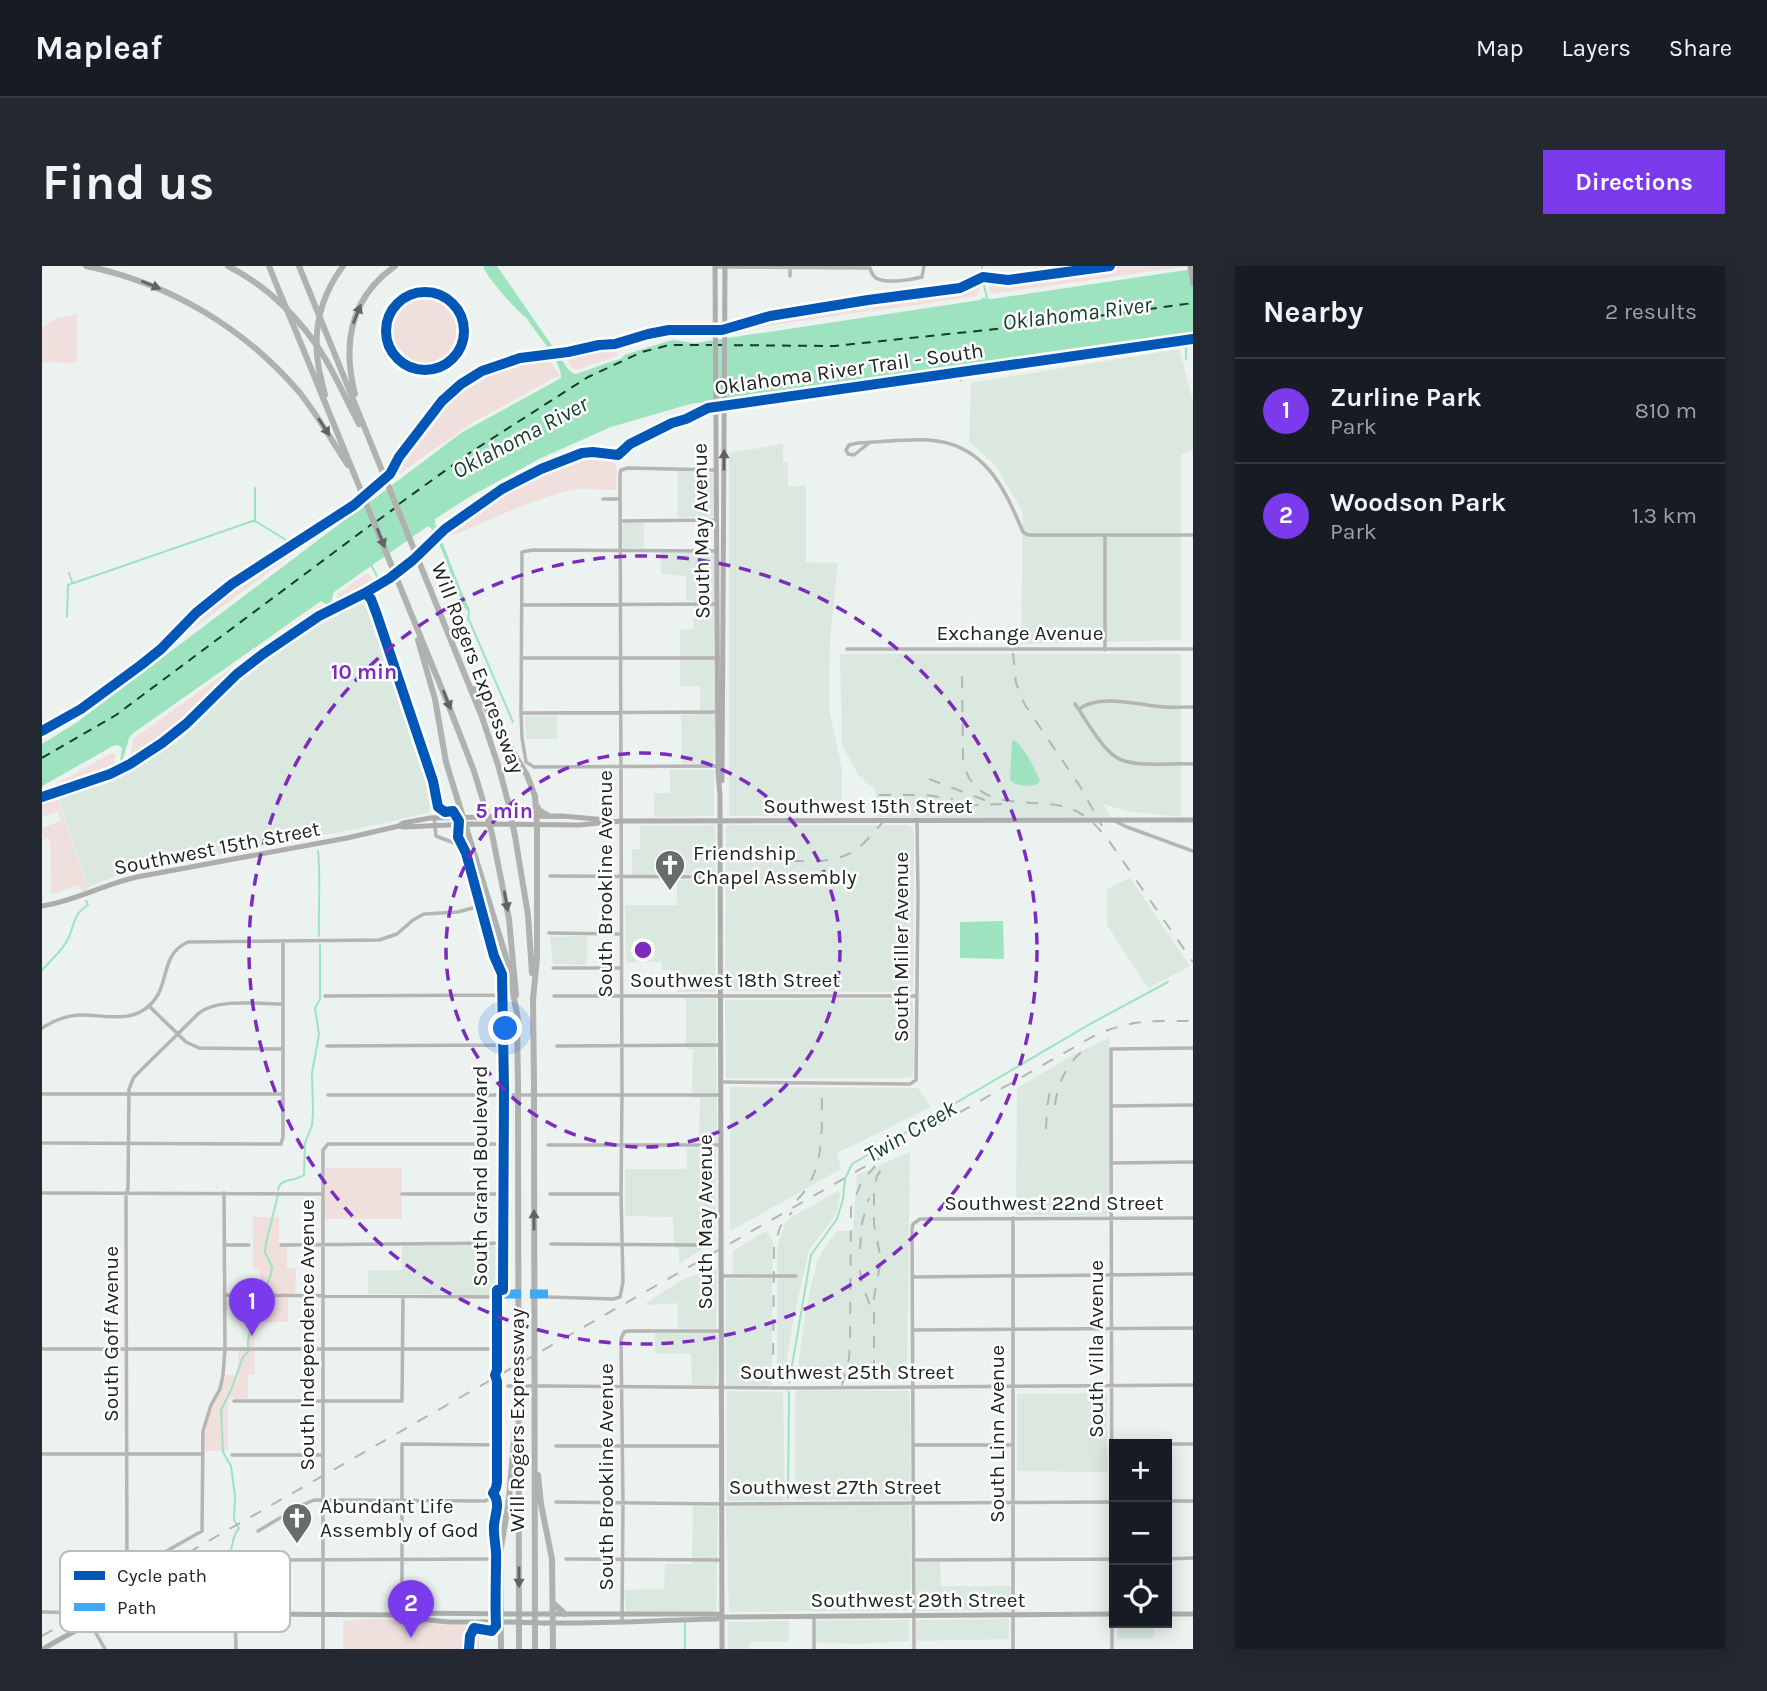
<!DOCTYPE html>
<html lang="en">
<head>
<meta charset="utf-8">
<style>
	:root { --surface:#171b24; --page:#242831; --text:#f1f3f6; --muted:#9ea1a6; --line:#363941; --accent:#7c3aed }
	body { margin:0; font-family:Karla,sans-serif; background:var(--page); color:var(--text) }
	.controls { position:absolute; right:21px; bottom:21px; display:grid; overflow:hidden; border-radius:0px; box-shadow:0 4px 18px #0003 }
	.controls button { width:63px; height:63px; display:grid; place-items:center; padding:0; border:0; border-bottom:2px solid var(--line); background:var(--surface); color:var(--text); font:35px sans-serif }
	.you { position:absolute; left:464px; top:763px; width:24px; height:24px; margin:-18px; border:5px solid #fff; border-radius:50%; background:#1a73e8; box-shadow:0 0 0 10px #1a73e833 }
	.badge { display:grid; place-items:center; width:46px; height:46px; border-radius:50%; background:var(--accent); color:#fff; font-size:23px; font-weight:700 }
	.pin { position:absolute; translate:-50% -58px; filter:drop-shadow(0 2px 4px #0008) }
	.pin::after { content:''; position:absolute; top:37px; width:24px; height:21px; background:inherit; clip-path:polygon(0 0,100% 0,50% 100%) }
	.list { margin:0; padding:0; list-style:none }
	h2 { display:flex; justify-content:space-between; align-items:center; height:91px; margin:0; padding:0 28px; font-size:30px }
	h2 small { font-size:23px; font-weight:400; color:var(--muted) }
	.list li { display:grid; grid-template-columns:46px 1fr auto; gap:21px; align-items:center; box-sizing:border-box; height:105px; padding:0 28px; border-top:2px solid var(--line) }
	.list b { display:block; font-size:26px; white-space:nowrap }
	.list p { margin:0; font-size:23px; white-space:nowrap; color:var(--muted) }
	.list em { font-size:23px; font-style:normal; color:var(--muted) }
	.icon { flex:none; width:38px; height:38px; fill:none; stroke:currentColor; stroke-width:2; stroke-linecap:round; stroke-linejoin:round }
	.map { position:relative; flex:none; width:1151px; height:1383px; overflow:hidden; border-radius:0px }
	header { display:flex; align-items:center; gap:42px; box-sizing:border-box; height:98px; padding:0 35px; background:var(--surface); border-bottom:2px solid var(--line) }
	header strong { font-size:33px }
	nav { display:flex; gap:38px; margin-inline-start:auto; font-size:24px }
	.intro { display:flex; align-items:center; justify-content:space-between; box-sizing:border-box; height:168px; padding:0 42px }
	h1 { margin:0; font-size:49px }
	.button { padding:18px 32px; border-radius:0px; background:var(--accent); color:#fff; font-size:24px; font-weight:700 }
	main { display:flex; gap:42px; padding:0 42px }
	aside { flex:1; background:var(--surface); border-radius:0px; box-shadow:0 4px 18px #0003 }
	.map>svg:first-child { display:block }
	.built { fill:#dae8e0 }
	.green { fill:#f0e0dd }
	.water { fill:#9ee3bf }
	.lines { fill:none; stroke-linecap:round; stroke-linejoin:round }
	.stream { stroke:#9ee3bf; stroke-width:2 }
	.ferry { stroke:#143e2a; stroke-width:2; stroke-dasharray:9 7; stroke-linecap:butt }
	.minor { stroke:#b5b5b4; stroke-width:3.5 }
	.major { stroke:#acadac; stroke-width:5 }
	.highway { stroke:#b0b2b0; stroke-width:6 }
	.rail { stroke:#b4b6b4; stroke-width:2; stroke-dasharray:12 12; stroke-linecap:butt }
	.minor-bridge { stroke:#b5b5b4; stroke-width:3.5 }
	.major-bridge { stroke:#acadac; stroke-width:5 }
	.highway-bridge { stroke:#b0b2b0; stroke-width:6 }
	.quiet { stroke:#3fa9f5; stroke-width:9; stroke-dasharray:18 9; stroke-linecap:butt }
	.cycleway-casing { stroke:#fff; stroke-width:15 }
	.cycleway { stroke:#0057b8; stroke-width:10 }
	.oneway { fill:#616462 }
	.oneway2 { fill:#5f6260 }
	.ring { fill:none; stroke:#7b2cbf; stroke-width:3.5; stroke-dasharray:12 9 }
	.labels { text-anchor:middle; stroke-width:5; stroke-linejoin:round; paint-order:stroke }
	.street-label { font-size:21px; fill:#202522; stroke:#fff }
	.poi-label { font-size:21px; fill:#202522; stroke:#fff; text-anchor:start }
	.water-label { font-size:23px; font-style:italic; fill:#143e2a; stroke:#fff }
	.key { fill:#fff; stroke:#bcbebd; stroke-width:2 }
	.key-label { font-size:19px; fill:#202522 }
	.centre { fill:#7b2cbf; stroke:#fff; stroke-width:3.5 }
	.ring-label { font-size:21px; text-anchor:middle; font-weight:bold; fill:#7b2cbf; stroke:#fff; stroke-width:5; stroke-linejoin:round; paint-order:stroke }
</style>
</head>
<body>
<header>
<strong>Mapleaf</strong>
<nav><a>Map</a><a>Layers</a><a>Share</a></nav>
</header>
<div class="intro"><h1>Find us</h1><a class="button">Directions</a></div>
<main>
<div class="map">
<svg width="1151" height="1383" viewBox="0 0 1151 1383">
	<rect width="100%" height="100%" fill="#ecf2ef"/>
	<path class="built" d="M1137,83L1151,135V184L1139,188V374L979,378L981,246L952,198L927,176L929,117Z
		M741,178V196L746,197V220H764V296L796,297L788,373L787,443L800,503L799,549L687,550V187Z
		M636,205L671,207L672,251H635Z
		M584,257H602V282H581L580,262L581,258Z
		M672,286L675,439L673,444L672,498L640,497L639,449L658,448V420H638V364L652,363V335L644,334V310L619,308V287Z
		M321,334L325,337L392,525L394,542H389L385,547L319,562L81,607L46,621L16,532L84,508L105,495L143,466L181,428L198,412L227,390L226,388L230,386L232,387L293,348Z
		M798,388H1139V551L1084,545L1061,538L1069,551H834V524L817,510L800,479Z
		M483,450H515V473H484Z
		M628,504H672V550L612,551V527H628Z
		M673,559V608L590,609V583H598V560Z
		M690,559H863L870,561L872,567L871,722L869,726L687,725L683,723L684,560Z
		M1088,612L1148,700L1106,722L1065,659V623Z
		M635,614H673V726H635L636,705L620,704V696H584L583,639H635Z
		M545,670V699L511,698L508,671Z
		M644,732L674,733L675,877L657,876L658,832H650L651,783H644Z
		M868,733L870,734L871,739L872,803L870,810L866,812H684L683,734Z
		M1067,772L1068,946L1064,950L974,949L975,822L1031,789Z
		M688,821L876,822L889,841L795,887L799,903L688,965Z
		M645,882H674L673,975L637,998V983L632,982L631,951L583,950V903H645Z
		M868,886L865,1114H754L765,1037L775,996L783,981L795,965H811L815,909Z
		M796,925L798,930L794,948L767,984L751,1055L742,1112H735V983L739,968L744,956L748,952Z
		M724,965L731,976L730,1008H691V985Z
		M452,979L456,984L455,1025L452,1029L326,1028V1004H360V980Z
		M675,1003L674,1061L670,1063L636,1062L635,1037L606,1039L604,1037L643,1012Z
		M730,1012V1119H685L684,1114V1013Z
		M672,1066L676,1070L675,1115L673,1119H650L649,1088H613V1067Z
		M757,1124L866,1125L868,1131L869,1231L867,1234H753V1128Z
		M685,1125L741,1126L743,1235H685Z
		M1065,1127V1206L975,1205V1128Z
		M866,1239L868,1240L869,1344L687,1346L684,1241L687,1240Z
		M651,1240L676,1241L674,1343L672,1345H662L584,1346L582,1324L622,1323L623,1298H650Z
		M878,1296H898L899,1320H969L968,1344L874,1345V1298Z
		M967,1353V1373L874,1375V1356L875,1354Z
		M774,1354H867V1375L814,1378L774,1376Z
		M747,1355V1376H708L707,1383H686V1356Z
		M1075,1357H1112V1372L1075,1373Z"/>
	<path class="green" d="M1079,0H1147L949,28L947,19H939L935,30L832,45L830,43L827,45L657,70L644,71L641,67H631L606,75L601,71L635,64L663,65L686,64L740,49L820,36L919,23L939,13L963,16Z
		M346 65a37 37 0 1 1 74 0a37 37 0 1 1-74 0Z
		M35,48V94L33,97L0,96V62L15,52Z
		M597,72L600,76L574,84L576,90L534,104C528,103 526,95 524,90L521,88L585,77Z
		M498,89H504L518,109L517,111L512,112L430,157L364,203L36,449L0,471V467L35,447L100,400L115,388L157,345L189,320L311,242L348,210L357,193L391,147L418,120L438,107L464,96Z
		M541,187H551L572,191L575,204L574,224C560,224 544,221 530,224C486,234 448,255 406,271L403,266L456,227L498,204Z
		M324,308H327L334,316L335,320L294,340L295,328Z
		M278,339L282,340L280,347C252,363 225,382 200,403C179,421 161,441 140,460C124,474 105,485 87,497L91,473Z
		M219,390L222,394L198,412L143,466L125,482L86,507L87,500L130,471L196,409Z
		M69,487L74,488L69,506L0,530V526Z
		M70,509V512L15,531L46,623L40,626L37,619L13,627H9L8,575L6,572L1,574L0,562L19,555L16,545L0,551V532Z
		M283,902H360V953H283Z
		M211,951H237V980H245V1002H254L253,1028H246V1056H212L213,1109H206V1133H186V1185H164C158,1158 176,1135 183,1109H196V1084H207V1032H218V1003L211,1002Z
		M324,1353C362,1353 400,1360 437,1360V1383H301V1355Z"/>
	<path class="water" d="M441,0H455L526,103L531,107L534,108L580,92L582,89L630,74L653,77L938,34L940,32L950,33L1151,3V67L1139,71L1134,70L920,101L713,128L648,138L569,161L499,192L429,230L393,253V257L418,322L428,344L427,355H425L426,345L422,341L395,272L389,262L386,260L292,326L290,333V349L284,353V338L279,335L90,468L87,472L77,507H76L80,482L76,479L71,480L0,520V478L34,457L308,250L309,247L312,248L419,167L519,112C520,94 493,67 484,51C476,47 443,9 441,0Z
		M972,474C980,478 995,506 998,515L994,519C985,520 975,521 968,514L970,476Z
		M961,655L962,693L918,692V656Z"/>
	<g class="lines">
		<path class="stream" d="M940,0V2
			M942,19L945,32
			M1144,70V93
			M919,115L920,101
			M213,222V255
			M328,297L334,308L338,319
			M27,307L30,316
			M25,351L26,319L211,255L215,256L249,277
			M427,354L471,456
			M276,585C279,614 276,642 277,670
			M0,704C9,694 20,685 26,673C33,658 31,648 46,639L44,635
			M236,924C238,911 253,916 262,909L263,877L270,859L271,846L270,807L277,768L273,742L278,733V679
			M225,1027V1019L229,1008L230,1001L223,986L224,977L236,929
			M747,1117L769,989L795,953L801,933L803,913L810,898L1048,758L1126,716
			M746,1233L747,1126
			M185,1295C192,1284 188,1273 197,1262L192,1254L193,1230L189,1200L181,1186L179,1144L189,1124L201,1091L206,1086V1074L211,1054C217,1050 223,1040 223,1033
			M643,1383V1357"/>
		<path class="ferry" d="M676,79L792,80L983,60L1151,37
			M357,238L429,186L546,111L600,86L616,82L627,79H670
			M335,255L353,242
			M0,492L74,449L330,258"/>
		<path class="minor" d="M673,1L828,2
			M748,2V10
			M828,2C829,6 830,9 834,12C844,18 869,14 880,11L882,0
			M827,177L812,189L806,188L804,184L807,179L816,177C839,176 862,173 886,174C942,177 962,221 981,266L986,269H1151
			M561,233H576
			M578,255L674,254
			M1063,270V384
			M675,285L491,284L480,286L479,447L480,472L484,496L492,501L676,500
			M480,339L674,338
			M805,383H1151
			M479,392H677
			M1033,438C1043,452 1060,483 1074,491C1092,503 1130,496 1151,498
			M1037,443C1056,429 1090,437 1112,440C1125,442 1138,441 1151,441
			M479,447L677,446
			M1075,556L1085,561L1151,585
			M508,610L678,611
			M507,667L579,668
			M511,702H579
			M283,730L457,729
			M512,730H874
			M107,740L144,776L157,782L241,783
			M0,762C11,755 23,750 36,749C56,748 81,756 100,745C132,726 114,690 146,676L337,674L355,668L371,654L382,648L416,646L434,641
			M285,780L457,779
			M515,780L679,779
			M679,816L868,818L874,814L876,630L875,555
			M0,828H241
			M286,829H679
			M1069,840L1151,839
			M0,877L239,878L241,871V675
			M506,879H679
			M1070,897L1151,896
			M0,927L280,928
			M360,928H458
			M508,928H579
			M509,978L656,979
			M182,979H207
			M239,979L458,977
			M679,1010H754
			M870,1011L1151,1008
			M184,1029L458,1031
			M506,1031L571,1033L578,1031L581,1016L579,928L580,829L578,208L579,204L586,202L673,204
			M870,1064L1151,1062
			M0,1083H458
			M502,1120L749,1122L1151,1119
			M192,1135H360L361,1031
			M1125,1178H1151
			M872,1179H970
			M514,1180H680
			M0,1188H160
			M190,1189H281
			M1125,1235H1151
			M514,1236L680,1238L1072,1236
			M216,1265L260,1239L272,1234L443,1235L451,1231L457,1223L458,1126L457,709L449,690L420,586L412,577L394,570L392,551
			M524,1293L680,1294
			M1125,1293L1151,1292
			M872,1294L1070,1293
			M85,1308L84,931L86,922L87,823L92,811L157,747C176,732 217,738 241,738
			M0,1346L40,1347C47,1353 57,1373 63,1383
			M17,1346L160,1265L161,1165L169,1139L178,1123L181,1109L183,1083L182,927
			M193,1347L194,1383
			M219,1347V1305L224,1296L229,1294L450,1293
			M35,1348L47,1357
			M360,1349V1178L458,1179
			M45,1350H65
			M772,1350V1383
			M580,1356L581,1237L579,1073L582,1066L587,1065H680
			M281,1383V884L286,878H458
			M872,1383L870,963L871,958L878,953H884L1151,952
			M971,1383V952
			M1070,1383L1069,783L1151,782"/>
		<path class="major" d="M673,0L676,506L678,530L680,1383
			M1148,0L1151,18
			M680,515L683,0
			M357,560L362,561L429,558L537,559L579,555L1151,554
			M0,640C34,635 62,618 95,611L305,572L357,560L361,557L388,552L520,550L565,554
			M504,1348H675L680,1351H686L1072,1348
			M1125,1348H1151
			M362,1349L365,1352L407,1356H468
			M503,1357C561,1358 618,1354 675,1353L680,1351
			M1,1383C36,1363 54,1351 95,1347L362,1349L365,1347L468,1348"/>
		<path class="highway" d="M44,0C127,17 203,62 258,127C276,150 290,175 306,199
			M186,0C227,21 261,55 284,94C296,115 306,137 317,158
			M227,0L235,20
			M257,0L440,451L457,502L466,536
			M255,68L408,443L432,505L442,538
			M277,104L283,129
			M313,128C300,77 308,32 353,0
			M376,374L393,433L404,496L464,691L476,753
			M432,423L485,509L493,530L495,559V691L491,734
			M495,540L497,544L507,550
			M450,568L467,653L474,729
			M473,570L486,649L490,707
			M491,731L492,819
			M475,750L476,821
			M476,837L477,1383
			M492,837L493,1383
			M496,1209L499,1238L510,1293L511,1383
			M512,1338L523,1348
			M441,1356L452,1361L457,1368
			M459,1383L458,1288L467,1232L473,1163"/>
		<path class="rail" d="M971,387L974,417L983,439L1039,522L1060,560
			M920,410L921,493C930,551 992,529 1030,543C1046,550 1057,562 1067,575L1151,696
			M887,513L945,535
			M837,529H884L911,533
			M726,594C752,594 790,600 812,585C834,570 836,551 867,542L960,538
			M1013,839C1016,816 1025,797 1044,782
			M1004,863L1005,841L1008,825
			M755,934C785,904 779,860 780,821
			M818,983L820,957L827,932
			M818,1004L820,1019L830,1044
			M832,1106V1031L839,994L832,958V923L835,910L844,896
			M731,1113L732,982L738,961L750,946
			M800,1119L807,1092L808,1077L809,942L819,917L833,900
			M0,1370L1050,771C1088,753 1111,755 1151,755"/>
		<path class="minor-bridge" d="M466,1120H502"/>
		<path class="major-bridge" d="M468,1348H504
			M468,1356L503,1357"/>
		<path class="highway-bridge" d="M235,20L255,68
			M277,104C270,66 278,31 301,0
			M466,536L473,570
			M442,538L450,568
			M476,821V837
			M492,837V819"/>
		<path class="quiet" d="M461,1028H506V1031"/>
		<g class="cycleway-casing">
			<path id="cycleway" d="M344 65a39 39 0 1 1 78 0a39 39 0 1 1-78 0Z
				M323,327L329,333L335,349L391,515L396,541L403,546L411,545L417,555L416,571L424,587L452,690L460,708L462,822L461,1024H455V1104L453,1109L455,1115V1216L454,1222L451,1227C459,1237 453,1248 452,1259C451,1271 455,1282 454,1293C454,1315 453,1337 454,1360L450,1365L432,1362L428,1370L427,1383
				M0,465L39,443L99,399L119,383L154,347L190,318L312,239L348,208L357,191L400,135L419,118L440,105L478,92L526,86L557,79L573,78L606,68L627,64H680L728,50L826,34L918,22L941,11L966,14L1068,0
				M0,531L68,508L88,498L120,477L144,458L195,408L221,388L277,350L323,327L348,312L371,294L403,263L460,223L499,203L540,187L551,186L576,189L588,178L630,157L644,153L666,142L1151,73"/>
		</g>
		<use href="#cycleway" class="cycleway"/>
	</g>
	<defs><path id="oneway-solid" d="M-6-.8H1V-3.2L6.5 0L1 3.2V.8H-6Z" transform="scale(1.75)"/></defs>
	<g class="oneway">
		<use href="#oneway-solid" transform="translate(109 19) rotate(22)"/>
		<use href="#oneway-solid" transform="translate(315 48) rotate(-68)"/>
		<use href="#oneway-solid" transform="translate(282 161) rotate(57)"/>
		<use href="#oneway-solid" transform="translate(339 272) rotate(68)"/>
		<use href="#oneway-solid" transform="translate(405 434) rotate(68)"/>
		<use href="#oneway-solid" transform="translate(464 635) rotate(80)"/>
		<use href="#oneway-solid" transform="translate(492 954) rotate(-90)"/>
		<use href="#oneway-solid" transform="translate(477 1311) rotate(90)"/>
	</g>
	<use class="oneway2" href="#oneway-solid" transform="translate(682 194) rotate(-89)"/>
	<g class="ring">
		<circle cx="601" cy="684" r="197"/>
		<circle cx="601" cy="684" r="394"/>
	</g>
	<defs>
		<g id="church-pin" transform="scale(1.575)"><path d="M0 17L-7.5 6A9.5 9.5 0 1 1 7.5 6Z" fill="#676d6a" stroke="#fff"/><path d="M-1.2-6h2.4v3.5h3.3v2.4h-3.3V6h-2.4V-.1h-3.3v-2.4h3.3Z" fill="#fff"/></g>
	</defs>
	<g fill-rule="evenodd">
		<use href="#church-pin" x="628" y="599"/>
		<use href="#church-pin" x="255" y="1252"/>
	</g>
	<g class="labels">
		<g class="street-label">
			<text transform="translate(807 103) rotate(-8)" y="7">Oklahoma River Trail - South</text>
			<text transform="translate(659 265) rotate(-91)" y="7">South May Avenue</text>
			<text x="978" y="374">Exchange Avenue</text>
			<text transform="translate(436 402) rotate(69)" y="7">Will Rogers Expressway</text>
			<text x="826" y="547">Southwest 15th Street</text>
			<text transform="translate(175 582) rotate(-11)" y="7">Southwest 15th Street</text>
			<text transform="translate(563 618) rotate(-90)" y="7">South Brookline Avenue</text>
			<text transform="translate(859 681) rotate(-90)" y="7">South Miller Avenue</text>
			<text x="693" y="721">Southwest 18th Street</text>
			<text transform="translate(438 910) rotate(-90)" y="7">South Grand Boulevard</text>
			<text x="1012" y="944">Southwest 22nd Street</text>
			<text transform="translate(663 956) rotate(-90)" y="7">South May Avenue</text>
			<text transform="translate(69 1068) rotate(-90)" y="7">South Goff Avenue</text>
			<text transform="translate(265 1069) rotate(-90)" y="7">South Independence Avenue</text>
			<text transform="translate(1054 1083) rotate(-90)" y="7">South Villa Avenue</text>
			<text x="805" y="1113">Southwest 25th Street</text>
			<text transform="translate(475 1154) rotate(-90)" y="7">Will Rogers Expressway</text>
			<text transform="translate(955 1168) rotate(-90)" y="7">South Linn Avenue</text>
			<text transform="translate(564 1211) rotate(-90)" y="7">South Brookline Avenue</text>
			<text x="793" y="1228">Southwest 27th Street</text>
			<text x="876" y="1341">Southwest 29th Street</text>
		</g>
		<g class="poi-label">
			<text x="651" y="594">Friendship<tspan x="651" dy="24">Chapel Assembly</tspan></text>
			<text x="278" y="1247">Abundant Life<tspan x="278" dy="24">Assembly of God</tspan></text>
		</g>
		<g class="water-label">
			<text transform="translate(1035 47) rotate(-7)" y="8">Oklahoma River</text>
			<text transform="translate(478 171) rotate(-28)" y="8">Oklahoma River</text>
			<text transform="translate(868 865) rotate(-30)" y="8">Twin Creek</text>
		</g>
	</g>
	<rect x="18" y="1285" width="230" height="81" rx="10" class="key"/>
	<rect x="32" y="1305" width="31" height="9" fill="#0057b8"/>
	<rect x="32" y="1337" width="31" height="8" fill="#3fa9f5"/>
	<g class="key-label">
		<text x="75" y="1316">Cycle path</text>
		<text x="75" y="1348">Path</text>
	</g>
	<circle cx="601" cy="684" r="10" class="centre"/>
	<g class="ring-label">
		<text x="322" y="413">10 min</text>
		<text x="462" y="552">5 min</text>
	</g>
</svg>
<div class="controls">
<button>+</button>
<button>−</button>
<button><svg class="icon" aria-label="locate" viewBox="0 0 24 24"><circle cx="12" cy="12" r="6"/><path d="M12 2v4M12 18v4M2 12h4M18 12h4"/></svg></button>
</div>
<div class="you"></div>
<div class="pin badge" style="left:210px;top:1070px">1</div>
<div class="pin badge" style="left:369px;top:1372px">2</div>
</div>
<aside>
<h2>Nearby<small>2 results</small></h2>
<ul class="list">
<li><span class="badge">1</span><div><b>Zurline Park</b><p>Park</p></div><em>810 m</em></li>
<li><span class="badge">2</span><div><b>Woodson Park</b><p>Park</p></div><em>1.3 km</em></li>
</ul>
</aside>
</main>
</body>
</html>
